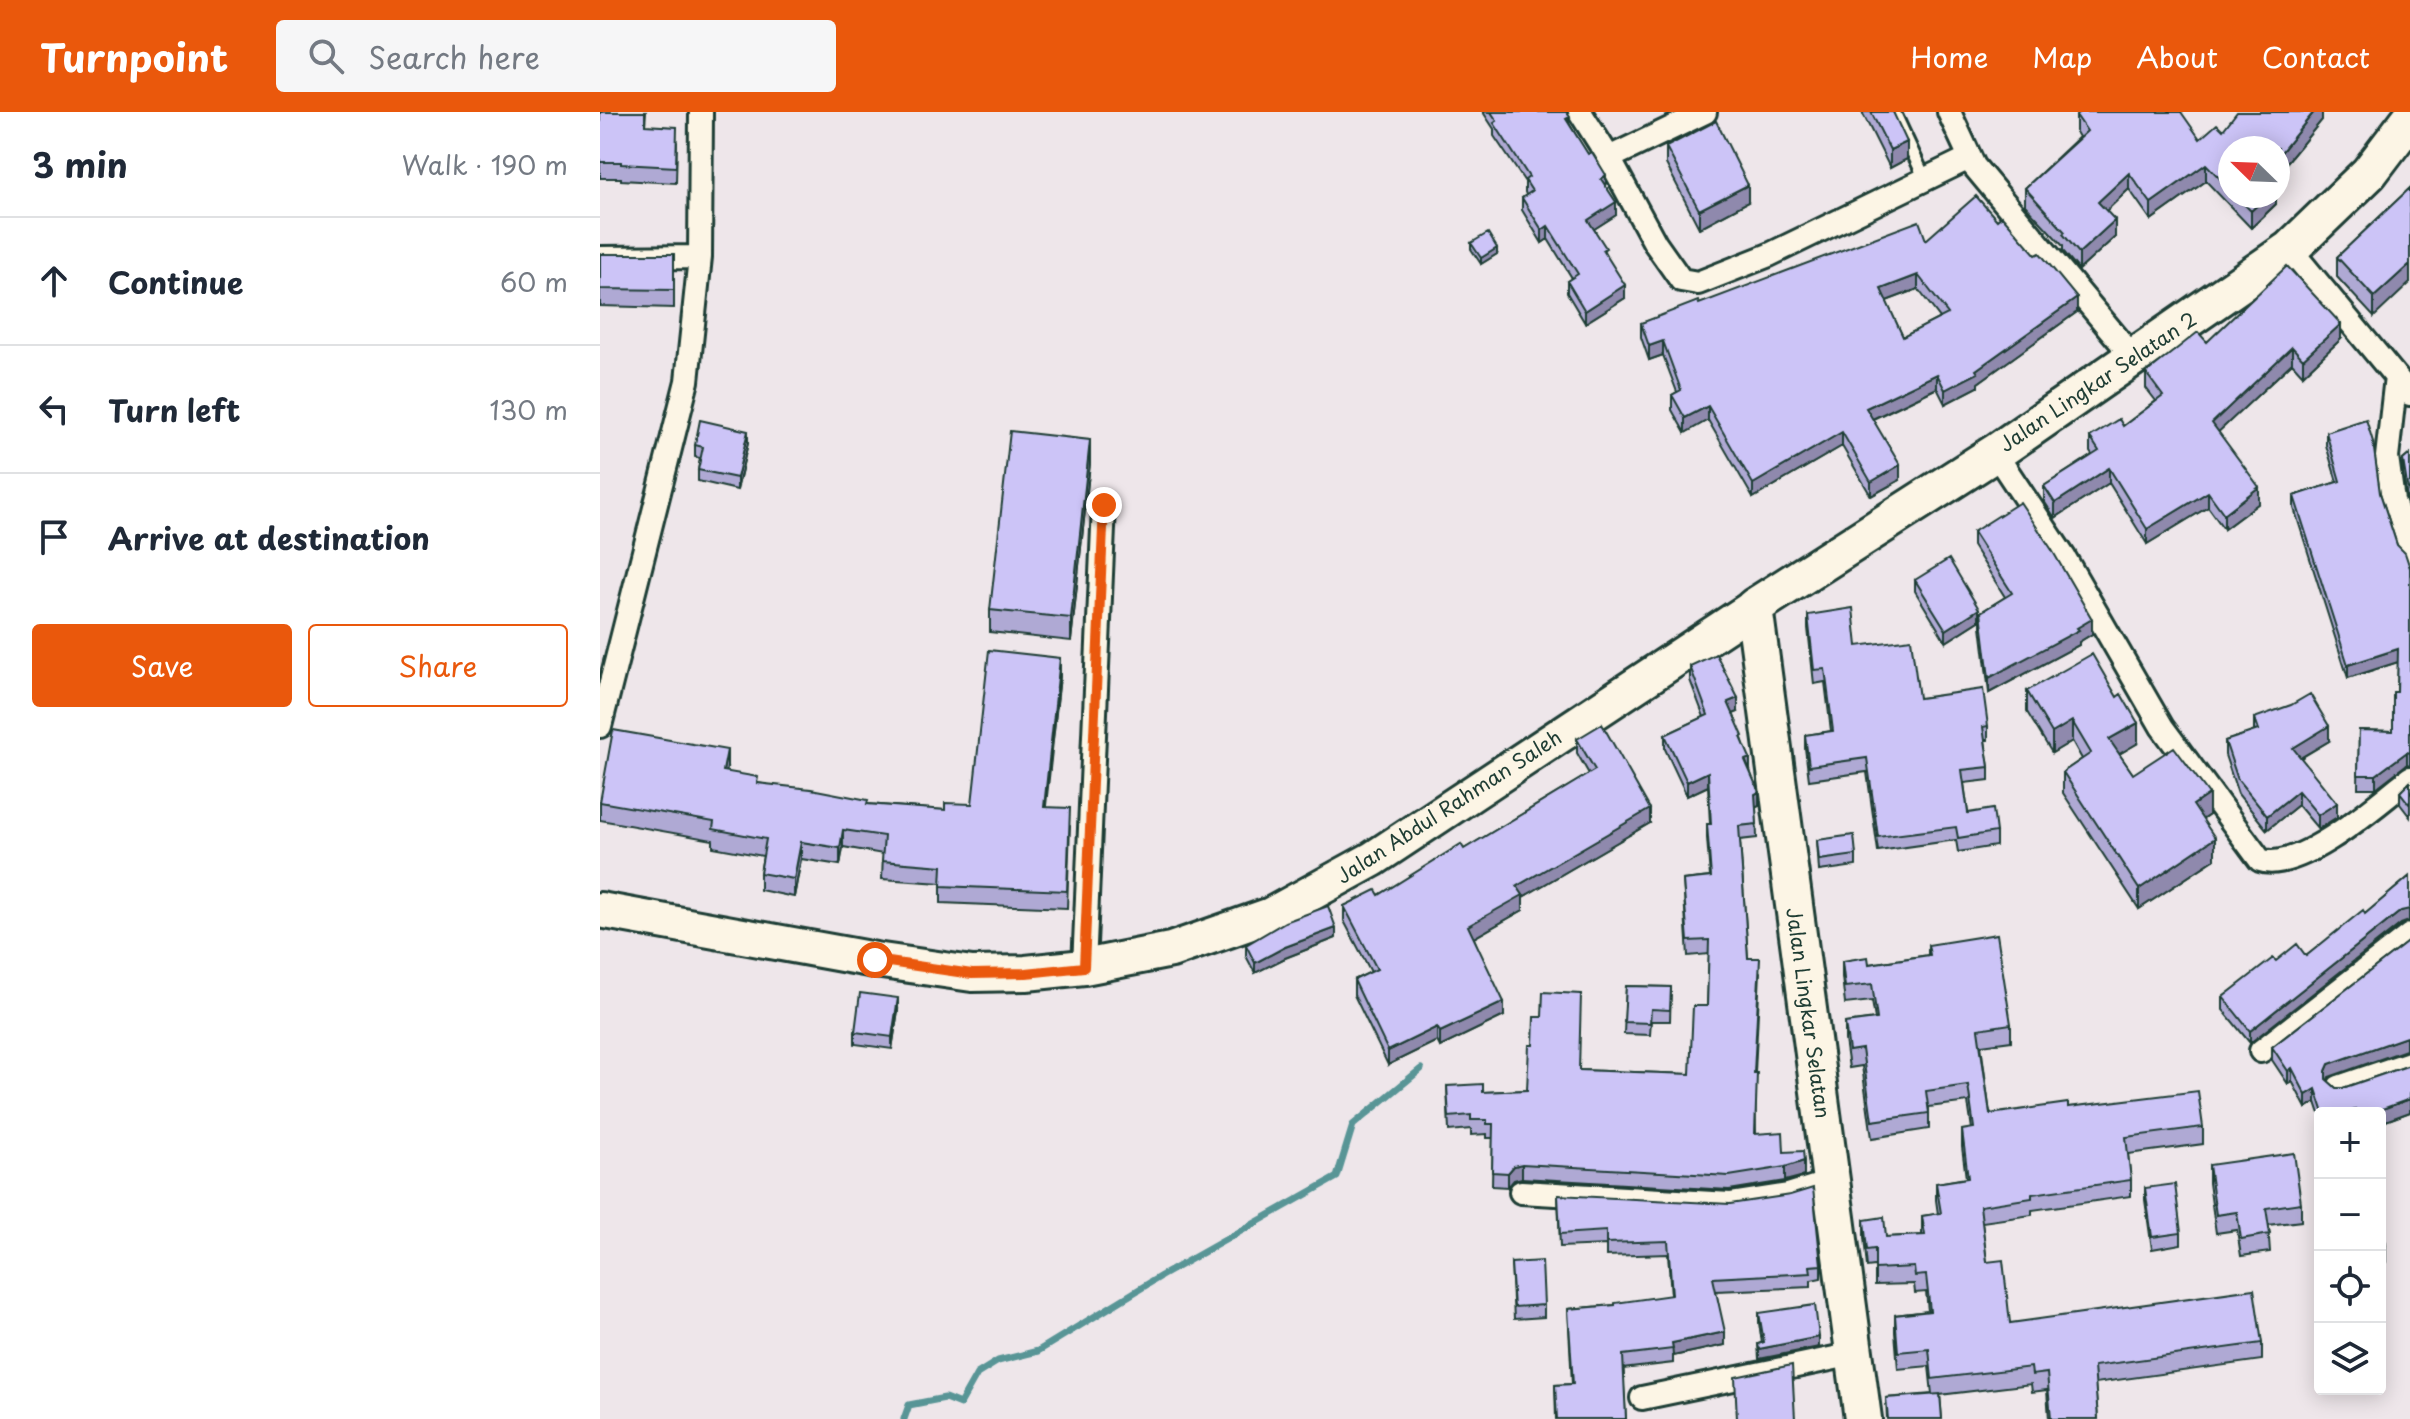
<!DOCTYPE html>
<html lang="en">
<head>
<meta charset="utf-8">
<style>
	:root { --surface:#fff; --page:#f6f6f7; --text:#1f2937; --muted:#747a83; --line:#e0e1e3; --accent:#ea580c }
	body { margin:0; font-family:"Playpen Sans",sans-serif; background:var(--page); color:var(--text) }
	.controls { position:absolute; right:24px; bottom:24px; display:grid; overflow:hidden; border-radius:8px; box-shadow:0 4px 20px #0003 }
	.controls button { width:72px; height:72px; display:grid; place-items:center; padding:0; border:0; border-bottom:2px solid var(--line); background:var(--surface); color:var(--text); font:40px sans-serif }
	.compass { position:absolute; left:1618px; top:24px; width:72px; height:72px; border-radius:50%; background:var(--surface); box-shadow:0 4px 20px #0003; rotate:293deg }
	.stop { position:absolute; width:24px; height:24px; margin:-18px; border:6px solid #ea580c; border-radius:50%; background:#fff }
	.stop.end { background:#ea580c; border-color:#fff; box-shadow:0 2px 8px #0008 }
	.list { margin:0; padding:0; list-style:none }
	h2 { display:flex; justify-content:space-between; align-items:center; height:104px; margin:0; padding:0 32px; font-size:34px }
	h2 small { font-size:26px; font-weight:400; color:var(--muted) }
	.list li { display:grid; grid-template-columns:52px 1fr auto; gap:24px; align-items:center; box-sizing:border-box; height:128px; padding:0 32px; border-top:2px solid var(--line) }
	.list b { display:block; font-size:30px; white-space:nowrap }
	.list em { font-size:26px; font-style:normal; color:var(--muted) }
	.actions { display:flex; gap:16px; padding:24px 32px }
	.actions a { flex:1; padding:18px 0; border:2px solid var(--accent); border-radius:8px; text-align:center; font-size:28px; color:var(--accent) }
	.actions .main { background:var(--accent); color:#fff }
	.icon { flex:none; width:44px; height:44px; fill:none; stroke:currentColor; stroke-width:2; stroke-linecap:round; stroke-linejoin:round }
	.map { position:relative; flex:none; width:1810px; height:1307px; overflow:hidden }
	header { display:flex; align-items:center; gap:48px; box-sizing:border-box; height:112px; padding:0 40px; background:var(--accent); color:#fff }
	header strong { font-size:38px }
	nav { display:flex; gap:44px; margin-inline-start:auto; font-size:28px }
	.search { width:560px; height:72px; background:var(--page); display:flex; align-items:center; gap:20px; box-sizing:border-box; padding:0 28px; border-radius:8px; color:var(--muted); font-size:30px }
	main { display:flex }
	aside { flex:1; background:var(--surface) }
	.map>svg:first-child { display:block }
	.lines { fill:none; stroke-linecap:round; stroke-linejoin:round }
	.stream { stroke:#599596; stroke-width:7 }
	.service-casing { stroke:#1f3d34; stroke-width:17 }
	.minor-casing { stroke:#1f3d34; stroke-width:28 }
	.primary-casing { stroke:#1f3d34; stroke-width:40 }
	.trunk-casing { stroke:#1f3d34; stroke-width:42 }
	.service { stroke:#fcf5e5; stroke-width:11 }
	.minor { stroke:#fcf5e5; stroke-width:22 }
	.primary { stroke:#fcf5e5; stroke-width:34 }
	.trunk { stroke:#fcf5e5; stroke-width:36 }
	.wall { fill:#afa9d4; stroke:#1f3d34; stroke-width:2; fill-rule:evenodd }
	.shaded-wall { fill:#8f89ad; stroke:#1f3d34; stroke-width:2 }
	.building { fill:#ccc4f7; stroke:#1f3d34; stroke-width:2; fill-rule:evenodd }
	.route { stroke:#ea580c; stroke-width:10 }
	.labels { text-anchor:middle; stroke-width:6; stroke-linejoin:round; paint-order:stroke }
	.street-label { font-size:20px; fill:#1f3d34; stroke:#fcf5e5 }
</style>
</head>
<body>
<header>
<strong>Turnpoint</strong>
<div class="search"><svg class="icon" aria-label="search" viewBox="0 0 24 24"><circle cx="10" cy="10" r="6"/><path d="M15 15l6 6"/></svg>Search here</div>
<nav><a>Home</a><a>Map</a><a>About</a><a>Contact</a></nav>
</header>
<main>
<aside>
<h2>3 min<small>Walk · 190 m</small></h2>
<ul class="list">
<li><svg class="icon" aria-label="ahead" viewBox="0 0 24 24"><path d="M12 20V5M6 11l6-6 6 6"/></svg><div><b>Continue</b></div><em>60 m</em></li>
<li><svg class="icon" aria-label="left" viewBox="0 0 24 24"><path d="M17 20v-9H6M10 6l-5 5 5 5"/></svg><div><b>Turn left</b></div><em>130 m</em></li>
<li><svg class="icon" aria-label="arrive" viewBox="0 0 24 24"><path d="M6 21V4h12l-3 4 3 4H6"/></svg><div><b>Arrive at destination</b></div></li>
</ul>
<div class="actions"><a class="main">Save</a><a>Share</a></div>
</aside>
<div class="map">
<svg width="1810" height="1307" viewBox="0 0 1810 1307">
	<rect width="100%" height="100%" fill="#eee6ea"/>
	<filter id="ink" filterUnits="userSpaceOnUse"><feTurbulence type="fractalNoise" baseFrequency=".0125" numOctaves="2"/><feDisplacementMap in="SourceGraphic" scale="16" xChannelSelector="R" yChannelSelector="G"/><feConvolveMatrix kernelMatrix="1 2 1 2 8 2 1 2 1" color-interpolation-filters="sRGB"/></filter>
	<g filter="url(#ink)">
		<g class="lines">
			<path class="stream" d="M304,1307L309,1293L345,1286L360,1292L377,1262L398,1249L438,1239L561,1164L737,1065L753,1013L821,957"/>
			<g class="service-casing">
				<path id="service" d="M1294,0L1325,67"/>
			</g>
			<g class="minor-casing">
				<path id="minor" d="M980,0L1009,46L1105,0
					M1349,0L1374,54L1534,246
					M1009,46L1055,131L1081,168L1098,171L1169,143L1369,46
					M1690,137L1810,282
					M0,146L100,145
					M1796,265L1787,345L1793,389L1810,441
					M1395,341L1464,445L1562,615L1660,748C1699,762 1780,690 1810,666
					M0,614L87,269L100,145L101,0
					M484,855L504,393
					M1661,939L1810,823
					M1739,975L1810,951
					M921,1080L1130,1092L1188,1083L1230,1070
					M1042,1286L1254,1242"/>
			</g>
			<g class="primary-casing">
				<path id="primary" d="M0,798L275,848L372,862L426,861L484,855L571,838L671,803L773,747L1154,495"/>
			</g>
			<g class="trunk-casing">
				<path id="trunk" d="M1263,1307L1154,495L1395,341L1690,137L1769,61L1810,7"/>
			</g>
			<use href="#service" class="service"/>
			<use href="#minor" class="minor"/>
			<use href="#primary" class="primary"/>
			<use href="#trunk" class="trunk"/>
		</g>
		<path class="wall" d="M0,0H46L45,14L77,30L76,71L21,68V66H0Z
			M883,0H966L970,13L1006,75L1016,103L994,117L1025,186L985,211L967,181V169L972,166L948,127L942,131L922,98V86L926,83L925,80V70L894,24V17Z
			M1262,0H1293L1307,47L1290,56Z
			M1722,0V8L1678,61V36H1630V84H1676V92L1651,116L1606,69L1551,108L1529,77L1506,99L1515,125L1479,158L1463,139V134L1425,93V76L1479,25L1476,20V3L1600,27L1623,18Z
			M1066,35L1148,90L1099,116L1066,52Z
			M1810,76L1774,205L1737,165V145Z
			M1326,128L1477,200L1378,271V275L1345,292L1337,276L1273,307L1300,368L1271,384L1242,334L1153,386L1108,308L1085,321L1072,298V283L1077,280L1063,243L1049,248L1041,225V211L1099,192ZM1318,177L1340,206L1303,225L1286,189Z
			M871,131L897,142L881,152L871,137Z
			M0,142H74V196L0,194Z
			M1741,227L1703,263L1692,251L1618,320L1659,391L1624,417L1608,395L1547,432L1509,371L1455,406L1444,389V374L1492,343L1490,340V325L1523,314L1556,289L1546,276V261L1607,230Z
			M1726,320L1780,381L1797,433L1810,456V653L1807,652L1776,676H1758L1759,618L1793,619L1797,580L1798,550L1748,566L1694,396V384L1737,370L1726,333Z
			M148,331L137,378L98,369V358L100,346L95,345V333Z
			M1810,342V396L1807,386L1803,361V348Z
			M490,351L471,529L390,520V498Z
			M1373,420L1492,522L1479,530V533L1389,581L1381,514V500L1405,485L1373,434Z
			M1315,468L1379,509L1346,530L1315,479Z
			M1208,503L1257,534L1319,586L1388,614V628H1385L1389,655V668L1364,671L1368,701L1396,720V734L1358,740L1356,728L1278,739L1267,660L1209,668L1205,636V623L1231,619L1225,570L1214,572L1208,516Z
			M1090,554L1138,600L1133,602L1143,629L1159,694L1156,695L1157,726L1140,728L1148,846L1160,860L1155,961L1156,1022L1184,1040L1204,1064L1185,1069L1129,1078L922,1066L914,1068L908,1075L892,1074L893,1026H887V1022L871,1023V1017L849,1019L847,974L883,980L927,978L979,958L1090,962L1107,894L1109,842L1088,844L1083,768L1110,765L1107,726V712H1110L1108,674L1087,684L1065,637V623L1104,605L1090,568Z
			M460,564L445,695L470,714L467,796L341,791V771L282,767L283,742L243,735L240,753L201,747L194,785L160,778V761L163,744L113,735V728L0,708V690L127,656L126,660L158,671L268,692L345,698L372,692Z
			M1427,579L1538,631L1519,642L1533,662L1609,703L1602,708L1615,747L1539,797L1463,681V660L1482,647L1472,629L1452,641L1427,600Z
			M1654,606L1729,629L1701,646L1737,705L1718,717L1698,693L1667,718L1638,682L1625,643V629L1654,620Z
			M977,627L1050,711L923,785V798L874,826L904,904L840,935L837,929L788,953L754,883V868L771,860L744,809V794L779,783L864,737L989,662L977,641Z
			M1810,670V705L1800,692V680Z
			M1217,728L1256,743V754L1219,759Z
			M1810,764V810L1801,812L1650,931L1623,898V885L1676,849L1706,844L1765,802Z
			M736,826L685,846L655,861L646,844V833Z
			M1810,828V938H1806L1729,965L1727,968L1736,976H1743L1810,953V1000L1780,1011V1001H1720V1002L1716,990L1706,996L1692,969L1688,972L1672,948V935Z
			M1328,833L1411,912V929L1381,933L1390,1002L1468,995L1603,1015V1032L1528,1042L1531,1068V1084L1432,1098V1103L1382,1110L1387,1150L1410,1211L1662,1231V1248L1495,1271L1498,1307H1449L1447,1278L1432,1280L1431,1272L1340,1283L1342,1307H1287L1286,1286L1332,1282L1329,1254L1298,1257L1295,1220V1203L1328,1199L1326,1180L1315,1181L1314,1172L1275,1173V1154L1267,1155L1264,1125V1108L1286,1125L1322,1123V1104L1338,1102L1336,1088V1071L1366,1066L1362,1035V1018L1372,1017L1368,990L1329,995V1017L1272,1026L1262,954L1249,956L1245,928V911L1275,907L1272,889L1245,892L1242,865V849L1269,852L1328,843Z
			M1026,874L1071,875L1070,909H1051L1050,923L1024,922Z
			M298,898L292,937L255,932V920Z
			M1609,1053L1701,1091V1109L1668,1113L1670,1140L1641,1144L1637,1118L1616,1121L1609,1071Z
			M1545,1076L1581,1121V1132L1552,1137L1545,1088Z
			M958,1083L1221,1153V1166L1211,1168V1175L1116,1179L1125,1233L1073,1244V1251L1023,1257L1026,1307H956L955,1273L972,1272L968,1197L1015,1193L1071,1184L1068,1142L1006,1144V1133L960,1135Z
			M1780,1102L1786,1133V1150L1780,1151Z
			M911,1151L944,1193V1205L914,1207Z
			M1159,1201L1219,1235L1159,1247L1158,1232L1162,1231L1159,1211Z"/>
		<path class="shaded-wall" d="M1714,0H1722V8L1678,61V44Z
			M1307,30V47L1290,56V38Z
			M1606,52V69L1551,108V91Z
			M1529,61V77L1498,107V90Z
			M1006,63V76L1001,67Z
			M1148,73V90L1099,116V98Z
			M1667,84H1676V92L1651,116V99Z
			M1016,90V103L988,121V108Z
			M1515,108V125L1479,158V141Z
			M948,114V127L942,131V118Z
			M897,136V142L881,152V146Z
			M1810,152V171L1774,205V185Z
			M1318,163V177L1281,191V177Z
			M1025,173V186L985,211V199Z
			M1477,186V200L1378,271V275L1345,292V278L1376,258Z
			M1741,212V227L1703,263V247Z
			M1063,229V243L1049,248V234Z
			M1692,235V251L1612,326V311Z
			M1337,262V276L1266,310V296Z
			M1108,294V308L1085,321V306Z
			M148,319V331L137,378V366Z
			M1242,320V334L1153,386V372Z
			M490,328V351L471,529V506Z
			M1300,353V368L1271,384V370Z
			M1509,356V371L1455,406V391Z
			M1659,375V391L1624,417V402Z
			M1608,380V395L1547,432V417Z
			M1379,497V509L1346,530V518Z
			M1492,507V522L1479,530V533L1389,581V566Z
			M1798,537V550L1748,566V553Z
			M460,546V564L444,712V695Z
			M1138,586V600L1128,604V590Z
			M1472,609V629L1452,641V621Z
			M1538,611V631L1509,648V627Z
			M1729,614V629L1693,650V636Z
			M127,638V656L123,677V659Z
			M1807,640V652L1776,676V663Z
			M1150,646V660L1145,648Z
			M1108,660V674L1087,684V670Z
			M1698,679V693L1667,718V704Z
			M1159,680V694L1155,696V682Z
			M1609,682V703L1593,714V693Z
			M1737,691V705L1718,717V703Z
			M1050,697V711L923,785V798L868,829V814L917,774Z
			M243,718V735L240,753V736Z
			M1615,726V747L1539,797V777Z
			M201,730V747L194,785V767Z
			M1809,796V809L1801,812L1650,931V919L1801,799Z
			M736,816V826L685,846L655,861V851L685,835Z
			M298,886V898L292,937V925Z
			M904,890V904L840,935V920Z
			M837,915V929L788,953V939Z
			M1806,925V938L1729,965L1726,972V959L1729,952Z
			M1692,956V969L1688,972V959Z
			M1716,977V990L1706,996V983Z
			M1810,987V1000L1780,1011V1001H1771Z
			M1204,1049V1064L1185,1069V1055Z
			M922,1052V1066L914,1068L908,1075V1061L914,1054Z
			M1125,1220V1233L1073,1244L1072,1231Z
			M1219,1225V1235L1159,1247V1237Z"/>
		<path class="building" d="M0,0H45V13L77,15L76,55L21,52V50H0Z
			M891,0H966L970,5L966,7L988,42L992,40L1006,63L1001,67L1016,90L988,108L1006,136L1003,138L1025,173L985,199L967,169L978,162L948,114L942,118L922,86L932,79L925,68L929,65L894,11L897,9Z
			M1271,0H1293L1307,30L1290,38Z
			M1481,0H1581L1600,27L1617,12L1623,18L1637,0H1714L1678,44V36H1630V77L1606,52L1551,91L1529,61L1498,90L1515,108L1479,141L1463,122L1465,120L1425,76L1487,19L1476,3Z
			M1116,9L1148,73L1099,98L1066,35Z
			M1810,76V152L1774,185L1737,145Z
			M1376,84L1397,108L1402,104L1436,143L1440,141L1477,186L1376,258L1378,261L1345,278L1337,262L1266,296L1300,353L1271,370L1242,320L1153,372L1108,294L1085,306L1072,283L1081,278L1063,229L1049,234L1041,211L1098,189L1099,192L1319,109L1326,128ZM1318,163L1348,202L1303,225L1281,177Z
			M1636,84H1667L1651,99Z
			M888,121L897,136L881,146L871,131Z
			M0,142H74V178L0,177Z
			M1687,154L1741,212L1703,247L1692,235L1612,311L1659,375L1624,402L1608,380L1547,417L1509,356L1455,391L1444,374L1499,339L1490,325L1519,307L1523,314L1563,284L1546,261L1598,220L1607,230Z
			M1766,307L1773,330L1780,381L1797,433L1805,441L1810,456V641L1807,640L1776,663H1758L1759,618L1793,619V580H1797L1798,537L1748,553L1694,384L1740,369L1726,320Z
			M100,308L148,319L137,366L98,358L103,335L95,333Z
			M410,319L490,328L471,506L390,498Z
			M1810,342V383L1807,373L1803,348Z
			M1420,390L1452,438L1492,507L1477,516L1479,518L1389,566L1381,500L1412,481L1373,420Z
			M1349,447L1379,497L1346,518L1315,468Z
			M1253,496L1257,534L1311,527L1319,586L1383,577L1388,614L1383,615L1389,655L1362,658L1368,701L1393,697L1396,720L1358,726L1356,715L1278,725L1267,646L1209,654L1205,623L1233,619L1225,557L1214,558L1208,503Z
			M389,538L460,546L444,695L470,696L467,779L341,774L342,754L282,749L284,724L243,718L240,736L201,730L194,767L160,761L166,727L113,717L114,710L0,690L13,618L127,638L123,659L158,665L157,671L211,677L268,688L267,692L345,698V691L372,692Z
			M1116,542L1138,586L1128,590L1143,624L1141,625L1150,646L1145,648L1159,680L1155,682L1157,712L1139,714L1148,846H1160L1154,961H1157L1155,1022L1183,1020L1184,1040L1203,1039L1204,1049L1185,1055L1129,1064L922,1052L914,1054L908,1061L892,1060L893,1012H887V1008H871V1003L849,1005L847,974L883,972V980L927,978L929,933H933L934,905H942L943,880L981,882L979,958L1090,962L1093,894H1107L1109,828L1088,829L1083,768L1111,765L1107,712H1111L1108,660L1087,670L1065,623L1108,603L1090,554Z
			M1492,542L1517,585L1521,582L1538,611L1509,627L1533,662L1574,635L1609,682L1593,693L1615,726L1539,777L1463,660L1491,641L1472,609L1452,621L1427,579Z
			M1710,582L1729,614L1693,636L1737,691L1718,703L1698,679L1667,704L1638,668L1625,629L1658,618L1654,606L1691,593Z
			M1002,612L1050,697L917,774L923,783L868,814L904,890L840,920L837,915L788,939L754,868L777,857L744,794L776,778L779,783L861,732L864,737L995,658L977,627Z
			M1810,670V693L1800,680Z
			M1254,723L1256,743L1219,748L1217,728Z
			M1810,764V797L1801,799L1650,919L1623,885L1673,846L1676,849L1697,832L1706,844L1763,798L1765,802Z
			M728,794L736,816L685,835L655,851L646,833L685,810Z
			M1397,822L1411,912L1378,917L1390,1002L1468,991V995L1598,979L1603,1015L1526,1025L1531,1068L1432,1082V1086L1380,1094L1387,1150L1403,1148L1410,1211L1654,1177L1662,1231L1494,1254L1498,1307H1451L1447,1261L1432,1263L1431,1255L1332,1267L1329,1237L1298,1240L1295,1203L1330,1199L1326,1163L1315,1164L1314,1155L1275,1157V1137L1267,1138L1264,1108L1284,1105L1286,1125L1325,1123L1322,1104L1341,1101L1336,1071L1368,1066L1362,1018L1374,1016L1368,973L1326,979L1329,1001L1272,1009L1262,937L1249,939L1245,911L1277,907L1272,872L1245,875L1242,849L1268,845L1269,852L1330,843L1328,833Z
			M1810,828V926L1806,925L1729,952L1726,959V967L1736,976H1743L1810,953V987L1771,1001H1756L1755,998L1746,1001H1724L1716,977L1706,983L1692,956L1688,959L1672,935Z
			M1026,874L1071,875L1070,898L1051,897L1050,911L1024,910Z
			M260,881L298,886L292,925L255,920Z
			M1694,1041L1701,1091L1666,1096L1670,1122L1641,1127L1637,1100L1616,1103L1609,1053Z
			M1575,1072L1581,1121L1552,1125L1545,1076Z
			M1213,1076L1221,1153L1210,1154L1211,1161L1113,1166L1125,1220L1072,1231L1073,1237L1023,1243L1026,1307H957L955,1273L973,1272L968,1197L1015,1193V1191L1072,1183L1068,1129L1006,1131V1119L960,1122L958,1083L1130,1092L1190,1083Z
			M1780,1102L1786,1133L1780,1134Z
			M942,1149L944,1193L914,1195L911,1151Z
			M1215,1193L1219,1225L1159,1237L1158,1232L1164,1230L1159,1201Z
			M1192,1253L1195,1307H1137L1135,1265Z
			M1340,1282L1342,1307H1288L1286,1286Z"/>
	</g>
	<g class="lines" filter="url(#ink)">
		<path class="route" d="M275,848L372,862L426,861L484,855L504,393"/>
	</g>
	<g class="labels">
		<g class="street-label">
			<text transform="translate(1498 270) rotate(-34)" y="7">Jalan Lingkar Selatan 2</text>
			<text transform="translate(849 695) rotate(-33)" y="7">Jalan Abdul Rahman Saleh</text>
			<text transform="translate(1208 901) rotate(82)" y="7">Jalan Lingkar Selatan</text>
		</g>
	</g>
</svg>
<div class="controls">
<button>+</button>
<button>−</button>
<button><svg class="icon" aria-label="locate" viewBox="0 0 24 24"><circle cx="12" cy="12" r="6"/><path d="M12 2v4M12 18v4M2 12h4M18 12h4"/></svg></button>
<button><svg class="icon" aria-label="layers" viewBox="0 0 24 24"><path d="M12 4l9 5-9 5-9-5zM3 14l9 5 9-5"/></svg></button>
</div>
<svg class="compass" viewBox="-18 -18 36 36"><path d="M0-13l5 13h-10z" fill="#e53935"/><path d="M0 13l5-13h-10z" fill="#747a83"/></svg>
<div class="stop" style="left:275px;top:848px"></div>
<div class="stop end" style="left:504px;top:393px"></div>
</div>
</main>
</body>
</html>
